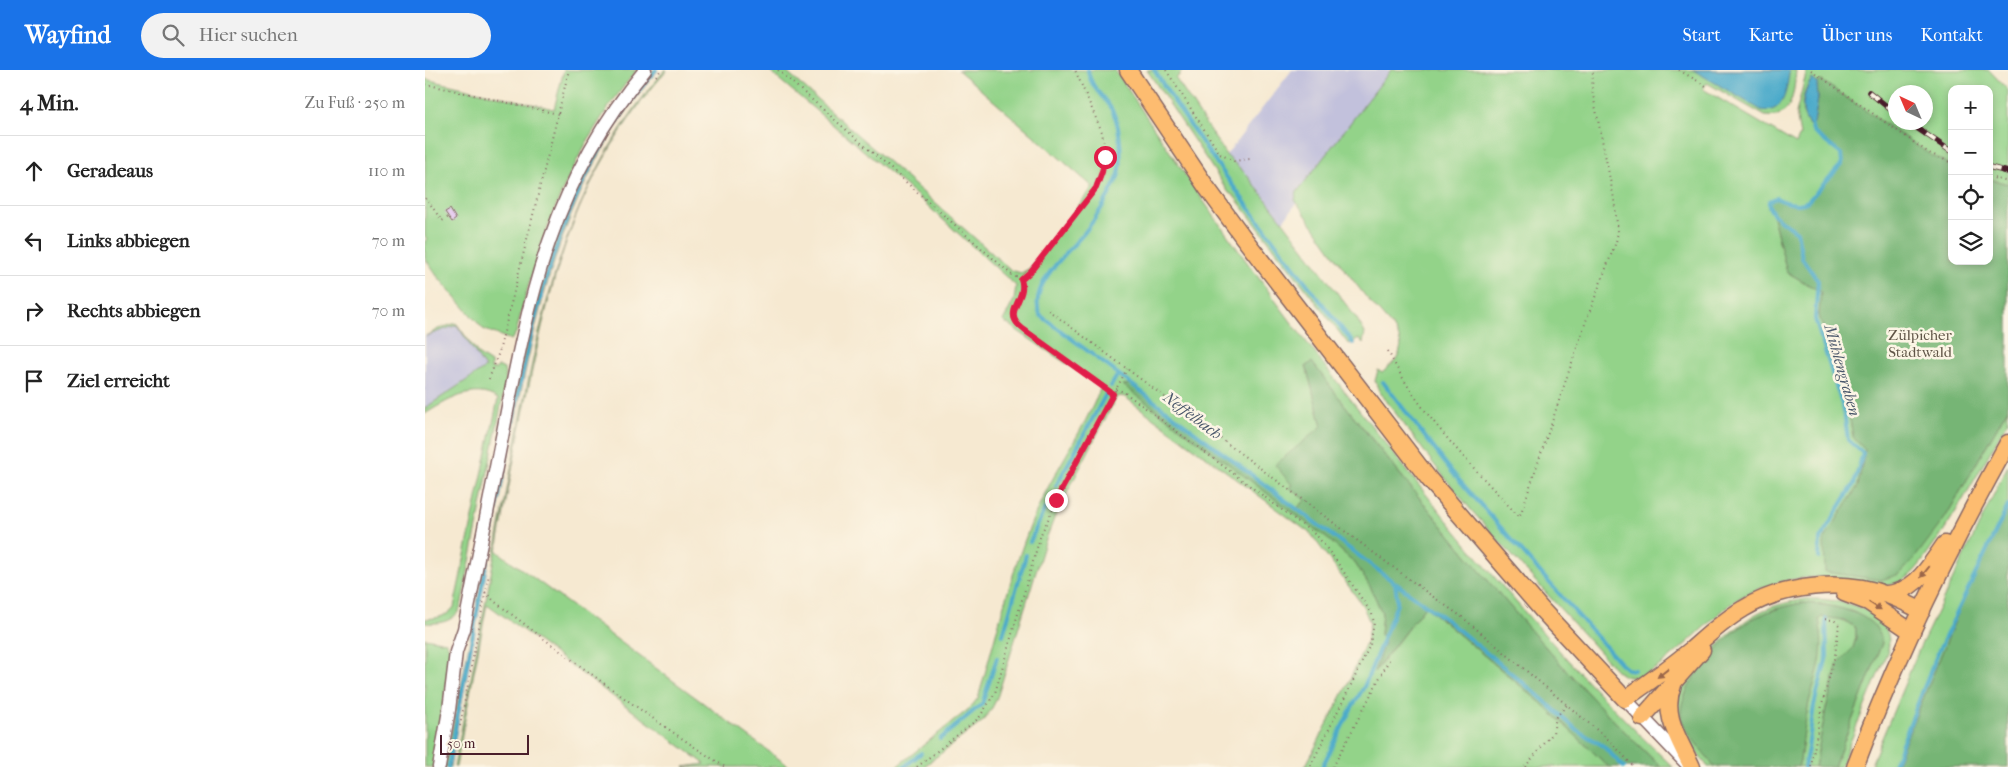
<!DOCTYPE html>
<html lang="de">
<head>
<meta charset="utf-8">
<style>
	:root { --surface:#fff; --page:#f2f2f2; --text:#222; --muted:#767676; --line:#e0e0e0; --accent:#1a73e8 }
	body { margin:0; font-family:"IM FELL French Canon",serif; background:var(--page); color:var(--text) }
	.controls { position:absolute; right:15px; top:15px; display:grid; overflow:hidden; border-radius:10px; box-shadow:0 2px 8px #0003 }
	.controls button { width:45px; height:45px; display:grid; place-items:center; padding:0; border:0; border-bottom:1px solid var(--line); background:var(--surface); color:var(--text); font:25px sans-serif }
	.compass { position:absolute; left:1463px; top:15px; width:45px; height:45px; border-radius:50%; background:var(--surface); box-shadow:0 2px 8px #0003; rotate:316deg }
	.scale { position:absolute; left:15px; bottom:12px; width:89px; box-sizing:border-box; padding-left:5px; border:2px solid #4a1f2b; border-top:0; font-size:14px; line-height:18px; white-space:nowrap; color:#4a1f2b; -webkit-text-stroke:4px #fcf5e5; paint-order:stroke }
	.stop { position:absolute; width:15px; height:15px; margin:-11px; border:4px solid #e11d48; border-radius:50%; background:#fff }
	.stop.end { background:#e11d48; border-color:#fff; box-shadow:0 1px 5px #0008 }
	.list { margin:0; padding:0; list-style:none }
	h2 { display:flex; justify-content:space-between; align-items:center; height:65px; margin:0; padding:0 20px; font-size:21px }
	h2 small { font-size:16px; font-weight:400; color:var(--muted) }
	.list li { display:grid; grid-template-columns:32px 1fr auto; gap:15px; align-items:center; box-sizing:border-box; height:70px; padding:0 20px; border-top:1px solid var(--line) }
	.list b { display:block; font-size:19px; white-space:nowrap }
	.list em { font-size:16px; font-style:normal; color:var(--muted) }
	.icon { flex:none; width:28px; height:28px; fill:none; stroke:currentColor; stroke-width:2; stroke-linecap:round; stroke-linejoin:round }
	.map { position:relative; flex:none; width:1583px; height:697px; overflow:hidden }
	header { display:flex; align-items:center; gap:30px; box-sizing:border-box; height:70px; padding:0 25px; background:var(--accent); color:#fff }
	header strong { font-size:24px }
	nav { display:flex; gap:28px; margin-inline-start:auto; font-size:18px }
	.search { width:350px; height:45px; background:var(--page); display:flex; align-items:center; gap:12px; box-sizing:border-box; padding:0 18px; border-radius:28px; color:var(--muted); font-size:19px }
	main { display:flex }
	aside { flex:1; background:var(--surface) }
	.map>svg:first-child { display:block }
	.industrial { fill:#c2c1dc }
	.green { fill:#93d389; stroke:#6e795a; fill-rule:evenodd }
	.forest { fill:#76b575; stroke:#606a50 }
	.water { fill:#4baaca; stroke:#4a647a }
	.lines { fill:none; stroke-linecap:round; stroke-linejoin:round }
	.stream { stroke:#4baaca; stroke-width:4 }
	.building { fill:#d9b0f6 }
	.minor-casing { stroke:#866665; stroke-width:15 }
	.major-casing { stroke:#866665; stroke-width:19 }
	.path { stroke:#866665; stroke-width:2; stroke-dasharray:1 4; stroke-linecap:butt }
	.minor { stroke:#fff; stroke-width:12 }
	.major { stroke:#fdbc70; stroke-width:16 }
	.rail-casing { stroke:#4a1f2b; stroke-width:5.5 }
	.rail { stroke:#fcf5e5; stroke-width:4; stroke-dasharray:11; stroke-linecap:butt }
	.oneway { fill:#9b664a }
	.route { stroke:#e11d48; stroke-width:6 }
	.labels { text-anchor:middle; stroke-width:5; stroke-linejoin:round; paint-order:stroke }
	.park-label { font-size:15px; fill:#605547; stroke:#fcf5e5 }
	.water-label { font-size:16px; font-style:italic; fill:#4a576b; stroke:#fcf5e5 }
</style>
</head>
<body>
<header>
<strong>Wayfind</strong>
<div class="search"><svg class="icon" aria-label="search" viewBox="0 0 24 24"><circle cx="10" cy="10" r="6"/><path d="M15 15l6 6"/></svg>Hier suchen</div>
<nav><a>Start</a><a>Karte</a><a>Über uns</a><a>Kontakt</a></nav>
</header>
<main>
<aside>
<h2>4 Min.<small>Zu Fuß · 250 m</small></h2>
<ul class="list">
<li><svg class="icon" aria-label="ahead" viewBox="0 0 24 24"><path d="M12 20V5M6 11l6-6 6 6"/></svg><div><b>Geradeaus</b></div><em>110 m</em></li>
<li><svg class="icon" aria-label="left" viewBox="0 0 24 24"><path d="M17 20v-9H6M10 6l-5 5 5 5"/></svg><div><b>Links abbiegen</b></div><em>70 m</em></li>
<li><svg class="icon" aria-label="right" viewBox="0 0 24 24"><path d="M7 20v-9h11M14 6l5 5-5 5"/></svg><div><b>Rechts abbiegen</b></div><em>70 m</em></li>
<li><svg class="icon" aria-label="arrive" viewBox="0 0 24 24"><path d="M6 21V4h12l-3 4 3 4H6"/></svg><div><b>Ziel erreicht</b></div></li>
</ul>
</aside>
<div class="map">
<svg width="1583" height="697" viewBox="0 0 1583 697">
	<rect width="100%" height="100%" fill="#fcf5e5"/>
	<filter id="ink" filterUnits="userSpaceOnUse"><feTurbulence type="fractalNoise" baseFrequency=".02" numOctaves="2"/><feDisplacementMap in="SourceGraphic" scale="10" xChannelSelector="R" yChannelSelector="G"/><feConvolveMatrix kernelMatrix="1 2 1 2 8 2 1 2 1" color-interpolation-filters="sRGB"/></filter>
	<filter id="wash" filterUnits="userSpaceOnUse"><feTurbulence type="fractalNoise" baseFrequency=".0096" numOctaves="4" result="noise"/><feDisplacementMap in="SourceGraphic" scale="20" xChannelSelector="R" yChannelSelector="G"/><feGaussianBlur stdDeviation="1.12" result="paint"/><feColorMatrix in="noise" values="0 0 0 0 0 0 0 0 0 0 0 0 0 0 0 0 0 1.4 0 .05"/><feComposite in="paint" operator="in"/></filter>
	<g filter="url(#wash)">
		<rect width="100%" height="100%" fill="#f6e9d1"/>
		<path class="industrial" d="M867,0H975L858,151L821,104L801,85Z
			M32,255L60,298L0,338V265Z"/>
		<path class="green" d="M139,0H212C148,75 114,168 91,263L86,270L58,259L12,206L0,188V171L2,169L0,166V9L129,39Z
			M228,0H233C128,124 107,265 77,419C59,511 42,604 25,697H19C26,660 35,623 42,586C53,533 61,479 71,426C99,277 123,117 228,0Z
			M240,0H242C206,41 177,87 155,136C133,187 120,242 108,296C95,357 83,419 72,481L365,697H259L280,694L62,534L31,697H29C47,603 65,509 83,415C113,260 133,124 240,0Z
			M343,0H359L586,200L596,203L605,198L668,117L533,0H690C737,70 783,140 833,207C878,269 925,329 973,389C1058,497 1148,602 1248,697H1236C1167,632 1104,560 1044,488C990,423 938,359 887,293L881,296L897,356L865,417L881,430L872,438L707,314L699,315L903,469L930,493L946,518L957,543L955,564L960,569L952,599L1000,536L1115,632L1184,697H880L924,612L941,572L945,553L938,536L886,464L700,327L695,326L691,328L630,446L620,472L572,628L566,640L557,652L498,697H471L545,638L553,628C570,570 585,504 608,449C627,403 658,363 676,317L578,251L589,230L591,216L491,125Z
			M722,0H758L751,9L801,85L821,104L858,151L932,249L940,263L938,273L934,269L925,274L921,271L809,126L804,123Z
			M966,0H1371C1369,22 1368,50 1340,46L1282,13L1278,19L1371,74L1375,65L1371,43L1382,0H1564L1583,20V114L1564,109V19H1527V96L1504,85L1397,11L1392,13L1387,9C1362,46 1390,62 1416,84L1417,94L1383,131L1379,134L1359,132L1343,137L1347,143L1362,202L1396,222L1394,245L1424,343L1428,367L1440,380L1433,416L1399,470L1431,506L1456,510L1520,448L1583,338V351C1559,392 1537,435 1509,475C1501,486 1493,499 1483,507C1459,526 1423,507 1395,507C1368,507 1342,514 1318,526C1288,542 1238,605 1210,607C1199,608 1193,603 1187,596L1047,441L1011,397L954,321L950,311L953,300L957,303L971,290L974,284L976,276L974,268L970,260L941,227L914,192L870,130L872,122ZM1470,22H1500V52H1470Z
			M31,253L32,254L54,285L66,293V299H71L73,296L79,299L81,311L36,537C29,552 15,554 0,553V549C12,548 22,547 29,537L73,329C49,313 21,331 0,344V338L60,298L32,255L1,266L13,259Z
			M1583,395V439L1537,534L1470,697H1445L1495,577Z
			M1381,529C1411,528 1472,538 1463,580L1415,697H1409L1457,573L1445,552L1429,542L1396,534L1377,533L1350,539L1327,549L1314,558L1290,582L1277,598L1276,677L1290,697H1283C1269,678 1249,658 1251,633C1253,610 1312,553 1333,543C1348,535 1364,532 1381,529Z
			M1396,547C1409,547 1421,550 1431,558V568L1428,578L1413,593L1401,639L1390,697H1373L1375,690C1378,670 1380,651 1384,632C1393,598 1400,586 1394,549Z
			M0,568L21,572L26,582L9,697H0Z"/>
		<path class="forest" d="M1397,11L1504,84L1527,96V191H1564V109L1583,114V338L1520,448L1489,489L1475,504L1456,510L1400,502L1399,470L1433,416L1440,380L1428,367L1424,343L1394,245L1396,222L1362,202L1347,143L1343,137L1344,131L1351,128C1361,133 1373,137 1383,132L1417,94L1416,84L1388,62L1386,56L1389,53L1393,29L1392,13Z
			M887,292C937,359 990,423 1044,488C1104,560 1167,632 1236,697H1184L1115,632L1000,536L949,602L960,570L955,565L957,543L946,518L930,493L903,469L698,315L706,314L872,438L881,430L865,418L867,415L850,395L897,356L881,296Z
			M1583,439V697H1470L1537,534Z
			M1377,533C1403,534 1454,541 1457,573L1409,697H1390L1401,639L1413,593L1428,578L1431,568V558L1419,550L1396,547L1394,549C1401,586 1393,598 1384,632C1380,651 1378,670 1375,690L1373,697H1290C1281,685 1258,660 1256,646C1253,615 1301,565 1326,550C1342,541 1360,536 1377,533Z"/>
		<path class="water" d="M1268,0H1364V3C1362,19 1359,45 1336,40Z
			M1387,9L1392,13L1393,29L1389,53L1385,56C1373,42 1378,23 1387,9Z"/>
		<g class="lines">
			<path class="stream" d="M663,0C665,18 680,27 688,42C695,55 699,96 692,109C684,126 672,147 660,162C644,182 602,215 615,245L970,513L972,527V534L939,617L927,637L897,697
				M729,0C789,96 859,184 928,273
				M1386,51L1388,62L1416,84L1417,94L1383,131C1373,137 1361,133 1351,128L1344,131C1342,145 1362,154 1372,162L1377,188L1393,211L1390,249L1419,341L1423,370L1438,383L1429,414L1395,469L1394,488
				M958,312L1027,402L1195,593L1202,599L1209,600
				M686,316L693,304
				M631,416L681,324
				M605,472L620,438
				M970,513L1019,548L1114,626L1153,661L1177,675L1199,697
				M578,565L601,485
				M515,669L557,634L572,588
				M23,697C40,603 58,509 76,415C104,265 127,119 231,0
				M479,697L496,683
				M1379,697L1383,679L1389,635L1402,586L1401,549
				M1468,697L1513,582L1583,436"/>
		</g>
		<g id="blocks">
			<path class="building" d="M25,139L31,149L27,152L20,142Z"/>
		</g>
	</g>
	<g filter="url(#ink)">
		<use href="#blocks" fill-opacity="0" stroke="#866665" stroke-width="1"/>
		<g class="lines">
			<g class="minor-casing">
				<path id="minor" d="M1200,629L1262,694
					M14,697L24,640L31,582L39,559C52,494 65,428 78,362C104,226 128,110 220,0"/>
			</g>
			<g class="major-casing">
				<path id="major" d="M703,0L782,118L818,167L1004,409L1117,540L1200,629C1223,613 1245,597 1267,579C1283,565 1299,550 1318,539C1357,515 1419,508 1462,525C1474,529 1485,535 1497,541
					M1419,523L1443,532L1487,562
					M1461,524C1491,522 1504,496 1520,474
					M1248,615C1236,645 1255,670 1267,697
					M1217,648L1277,580
					M1430,697C1472,585 1525,477 1583,373"/>
			</g>
			<path class="path" d="M353,0L587,205L597,210
				M741,0L795,84L809,91L825,89
				M1254,0L1281,16
				M1386,0L1504,83L1527,93
				M231,6L236,0
				M0,14L133,44
				M1564,107L1583,112
				M0,129L1,128L17,151L24,147
				M597,209L606,201L665,126L677,102L680,81L677,62L650,0
				M597,210C602,225 584,239 590,250C592,255 598,259 602,262L688,323
				M623,240L1000,521L1037,547L1142,635L1185,671L1209,697
				M963,281C994,345 1047,395 1094,447L1097,440L1161,251L1191,172L1193,162L1189,129L1167,20L1168,0
				M64,309L74,282L144,0
				M691,319L699,322L892,466L910,489L947,544L949,553L945,575L928,611L885,697
				M60,522L69,531C144,588 221,646 300,697
				M35,656L64,504
				M492,697L554,648L570,623L616,464L645,404L702,299
				M908,697L964,590
				M1100,697L1128,663L1131,647L1142,635
				M1386,697L1397,635L1410,585L1414,555L1409,550L1397,549"/>
			<use href="#minor" class="minor"/>
			<use href="#major" class="major"/>
			<g class="rail-casing">
				<path id="rail" d="M1444,22L1470,43
					M1483,52L1527,82
					M1564,97L1583,102"/>
			</g>
			<use href="#rail" class="rail"/>
		</g>
		<defs><path id="oneway-solid" d="M-6-.8H1V-3.2L6.5 0L1 3.2V.8H-6Z" transform="scale(1.25)"/></defs>
		<g class="oneway">
			<use href="#oneway-solid" transform="translate(1500 502) rotate(128)"/>
			<use href="#oneway-solid" transform="translate(1450 536) rotate(32)"/>
			<use href="#oneway-solid" transform="translate(1238 603) rotate(142)"/>
		</g>
	</g>
	<g class="lines" filter="url(#ink)">
		<path class="route" d="M631,430L688,324L602,262C598,259 592,255 590,250C584,238 602,225 596,210L606,201L671,118L677,102L680,87"/>
	</g>
	<g class="labels">
		<g class="park-label">
			<text x="1495" y="270">Zülpicher<tspan x="1495" dy="17">Stadtwald</tspan></text>
		</g>
		<g class="water-label">
			<text transform="translate(1418 300) rotate(74)" y="6">Mühlengraben</text>
			<text transform="translate(768 345) rotate(37)" y="6">Neffelbach</text>
		</g>
	</g>
</svg>
<div class="controls">
<button>+</button>
<button>−</button>
<button><svg class="icon" aria-label="locate" viewBox="0 0 24 24"><circle cx="12" cy="12" r="6"/><path d="M12 2v4M12 18v4M2 12h4M18 12h4"/></svg></button>
<button><svg class="icon" aria-label="layers" viewBox="0 0 24 24"><path d="M12 4l9 5-9 5-9-5zM3 14l9 5 9-5"/></svg></button>
</div>
<svg class="compass" viewBox="-18 -18 36 36"><path d="M0-13l5 13h-10z" fill="#e53935"/><path d="M0 13l5-13h-10z" fill="#767676"/></svg>
<div class="scale">50 m</div>
<div class="stop" style="left:680px;top:87px"></div>
<div class="stop end" style="left:631px;top:430px"></div>
</div>
</main>
</body>
</html>
